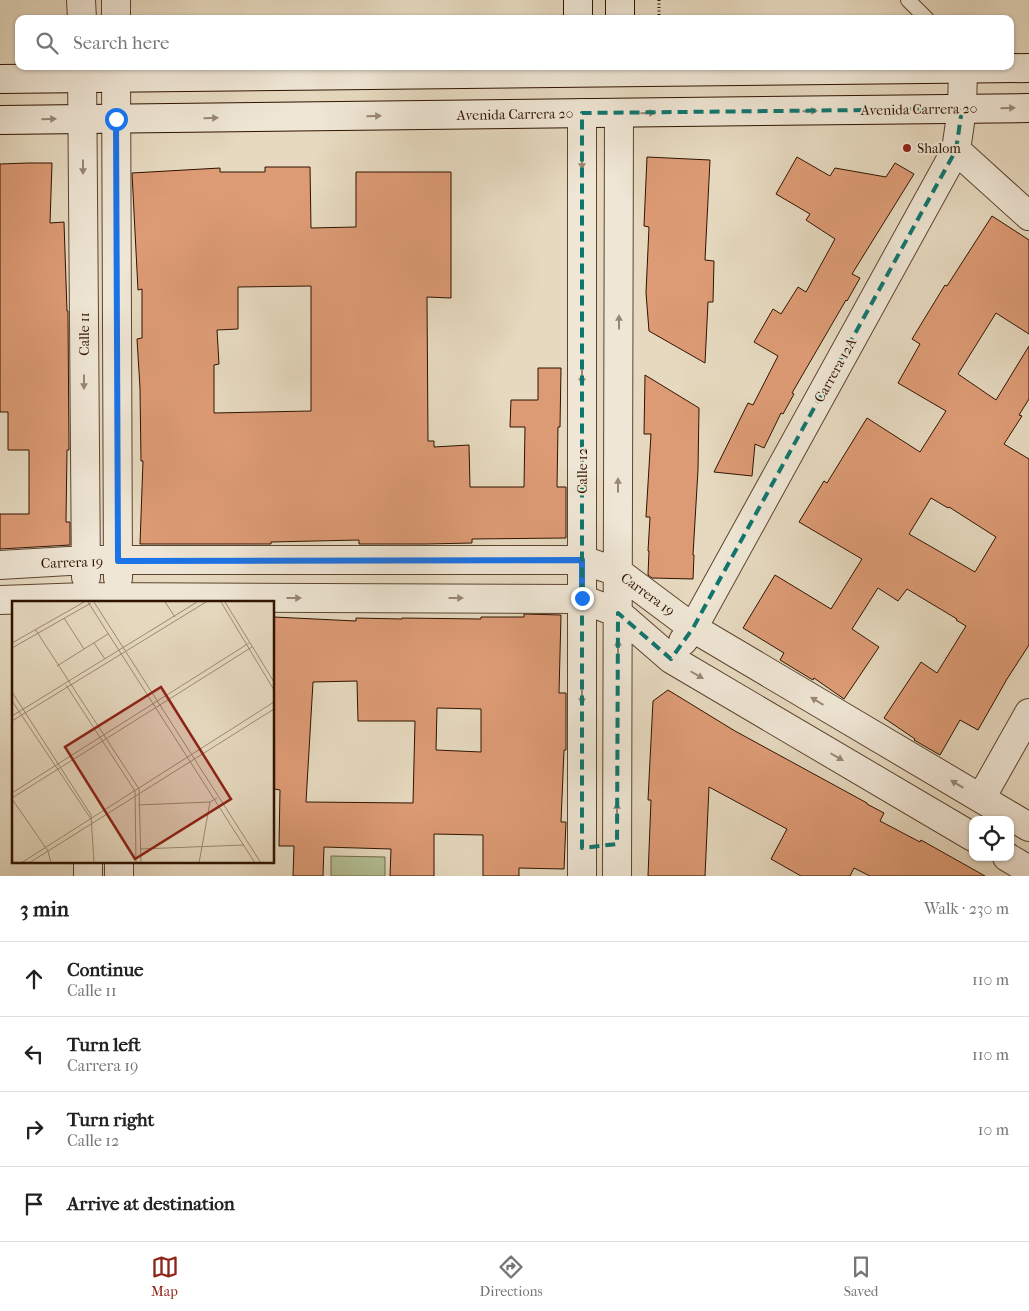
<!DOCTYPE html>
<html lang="en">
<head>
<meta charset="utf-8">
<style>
	:root { --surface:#fff; --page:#f6f6f6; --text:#222; --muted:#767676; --line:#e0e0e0; --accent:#8f2418 }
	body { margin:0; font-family:"IM FELL French Canon",serif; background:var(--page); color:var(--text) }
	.controls { position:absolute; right:15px; bottom:15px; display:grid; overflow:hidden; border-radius:10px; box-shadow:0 1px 4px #0004 }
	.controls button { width:45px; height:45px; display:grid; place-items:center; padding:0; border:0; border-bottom:1px solid var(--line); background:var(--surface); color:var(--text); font:25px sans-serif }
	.stop { position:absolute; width:15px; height:15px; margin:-11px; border:4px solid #1a73e8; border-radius:50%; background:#fff }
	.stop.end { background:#1a73e8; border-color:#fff; box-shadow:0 1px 5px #0008 }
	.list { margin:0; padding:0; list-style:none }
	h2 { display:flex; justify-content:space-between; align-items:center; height:65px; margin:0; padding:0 20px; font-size:21px }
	h2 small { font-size:16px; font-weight:400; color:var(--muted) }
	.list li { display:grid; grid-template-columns:32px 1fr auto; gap:15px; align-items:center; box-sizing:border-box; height:75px; padding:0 20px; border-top:1px solid var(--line) }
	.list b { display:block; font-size:19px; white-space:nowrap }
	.list p { margin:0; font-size:16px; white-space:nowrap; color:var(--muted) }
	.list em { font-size:16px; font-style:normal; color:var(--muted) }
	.icon { flex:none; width:28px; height:28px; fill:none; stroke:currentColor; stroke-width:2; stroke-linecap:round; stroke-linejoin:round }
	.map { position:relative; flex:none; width:1029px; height:876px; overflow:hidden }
	.search { position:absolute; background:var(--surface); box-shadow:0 1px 4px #0004; left:15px; right:15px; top:15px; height:55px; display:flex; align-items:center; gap:12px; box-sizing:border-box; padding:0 18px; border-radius:10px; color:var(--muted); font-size:19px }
	.sheet { height:365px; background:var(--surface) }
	nav { display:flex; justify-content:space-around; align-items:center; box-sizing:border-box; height:70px; border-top:1px solid var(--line); background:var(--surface); font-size:14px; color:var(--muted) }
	nav a { display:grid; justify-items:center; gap:2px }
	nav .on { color:var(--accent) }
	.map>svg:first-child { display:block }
	.green { fill:#b3c094; stroke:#716a4a }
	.building { fill:#dd9b75; stroke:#2f1300; fill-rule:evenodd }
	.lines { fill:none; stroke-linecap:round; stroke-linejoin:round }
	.lane-casing { stroke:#5d4430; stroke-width:16 }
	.street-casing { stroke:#5d4430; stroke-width:30 }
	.secondary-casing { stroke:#2f1300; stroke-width:30 }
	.path { stroke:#2f1300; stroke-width:3; stroke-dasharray:1 2.5; stroke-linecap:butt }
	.lane { stroke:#efe6d5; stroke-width:14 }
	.street { stroke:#efe6d5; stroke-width:28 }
	.secondary { stroke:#efe6d5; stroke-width:28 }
	.oneway { fill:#998775 }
	.route { stroke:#1a73e8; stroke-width:6 }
	.marked { fill:none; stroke:#0f766e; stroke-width:4; stroke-dasharray:10 6; stroke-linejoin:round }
	.poi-dot { fill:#8f2418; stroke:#efe6d5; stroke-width:2 }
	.labels { text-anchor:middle; stroke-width:4.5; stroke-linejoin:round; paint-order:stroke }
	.street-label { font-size:14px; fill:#2f1300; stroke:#efe6d5 }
	.poi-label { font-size:14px; fill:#2f1300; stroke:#efe6d5; text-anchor:start }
	.inset-road { fill:none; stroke:#9d8a73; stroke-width:1 }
	.view { fill:#8f2418; fill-opacity:0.15; stroke:#8f2418; stroke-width:2.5 }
	.inset-edge { fill:none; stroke:#2f1300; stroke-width:2.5 }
</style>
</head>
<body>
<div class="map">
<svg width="1029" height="876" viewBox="0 0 1029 876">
	<rect width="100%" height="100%" fill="#e6d9bf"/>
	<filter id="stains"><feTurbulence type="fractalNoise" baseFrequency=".004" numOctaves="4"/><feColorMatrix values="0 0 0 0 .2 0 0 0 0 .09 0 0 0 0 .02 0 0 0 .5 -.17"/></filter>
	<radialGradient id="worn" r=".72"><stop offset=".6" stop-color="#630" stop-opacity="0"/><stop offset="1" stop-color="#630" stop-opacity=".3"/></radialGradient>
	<path class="green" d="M331,856L385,857V876H331Z"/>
	<path class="building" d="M647,157L710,160L705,260L714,261L713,302H708L705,363L649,331L646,293L649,227L644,226Z
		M797,157L830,176L835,168L886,177L895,163L914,174L852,274L860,278L847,301L846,300L792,393L794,394L783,414L781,413L764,448L755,444L752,476L714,472L748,403L753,405L778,356L754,342L773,309L781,314L798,287L806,292L835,239L806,220L810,214L776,194Z
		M28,163H52L50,223L64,222L67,311H68V318L69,450H67L66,522H70V545L0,549V514H29V450H8V412H0V164Z
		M265,167H310L311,228L356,227V172H451V298L427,297L428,441H434V447L469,445L470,487H524L525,427H510L511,400H538V368H561L560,427H558L557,487H566V538L472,539V543L427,544H359V540L271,542V544H140L143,461H141L140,388L137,339L142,338V289L138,290L132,173L220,168V172H265ZM311,286V411L214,413V365L219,364L217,330L238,329V287Z
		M992,216L1029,240V334L996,313L958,374L996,400L1029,346V399L1019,415L1022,416L1004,444L1029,459V645L1007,679L978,730L960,720L940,755L914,740L915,739L884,718L921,662L937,673L966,626L956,620L957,619L907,589L898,601L878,588L852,629L879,647L844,699L814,678L813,680L780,660L784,653L743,628L775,575L831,609L862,559L799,522L824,481L827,483L867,418L920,452L946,411L898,383L920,344L912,339L945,285L947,286ZM931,498L948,508L949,507L996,537L975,572L909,534Z
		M645,375L699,408L698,470L693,555H694L693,579L652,578L648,575L649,551H648L650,517H646L651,434H644Z
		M524,614L561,615L559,693H566V750H564L561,822H566L564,869L519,868V876H483V835L434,834V876H390L391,849L324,847L323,876H293L294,846H279L280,790L274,789V617L356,621V618L402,619V618L481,619V617H524ZM357,681L358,721H415L413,803L306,802L313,682ZM437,708L481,709V752L436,750Z
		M668,690L735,731L867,803V804L884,813L880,821L920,842L921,840L985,876H870L854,868L850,876H801L771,859L787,829L709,787L705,876H648L651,800H648L653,701Z"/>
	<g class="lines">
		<g class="lane-casing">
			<path id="lane" d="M908,0L927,19"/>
		</g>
		<g class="street-casing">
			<path id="street" d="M81,0L82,19
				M116,0V19
				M82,66L86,577
				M116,66L118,578
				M582,113V876
				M956,150L1029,216
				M0,565L86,560H582L618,572L693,628L1029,827
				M0,600L86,597L582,599L618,613L671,659L973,837
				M683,641L693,628L956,150L962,109L963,69
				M981,798L1029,713
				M1007,857L1029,870
				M88,862V876
				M119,862V876
				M617,876L619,113"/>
		</g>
		<g class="secondary-casing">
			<path id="secondary" d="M578,0V19
				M620,0V19
				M0,79L1029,68
				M0,120L1029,108"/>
		</g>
		<path class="path" d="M659,0V19"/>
		<use href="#lane" class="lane"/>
		<use href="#street" class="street"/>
		<use href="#secondary" class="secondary"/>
	</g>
	<defs><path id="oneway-solid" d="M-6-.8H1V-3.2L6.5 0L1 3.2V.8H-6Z" transform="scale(1.25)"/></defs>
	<g class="oneway">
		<use href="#oneway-solid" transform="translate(1008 108) rotate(-1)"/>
		<use href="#oneway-solid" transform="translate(810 111) rotate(-1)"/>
		<use href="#oneway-solid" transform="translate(648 113) rotate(-1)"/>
		<use href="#oneway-solid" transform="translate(374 116) rotate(-1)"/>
		<use href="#oneway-solid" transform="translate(211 118) rotate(-1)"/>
		<use href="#oneway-solid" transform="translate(49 119) rotate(-1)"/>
		<use href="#oneway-solid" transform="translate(582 162) rotate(90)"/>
		<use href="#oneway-solid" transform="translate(83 167) rotate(90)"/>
		<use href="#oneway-solid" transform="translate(619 322) rotate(-90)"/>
		<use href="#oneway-solid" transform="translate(582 377) rotate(90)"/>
		<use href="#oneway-solid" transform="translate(84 382) rotate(90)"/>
		<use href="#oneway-solid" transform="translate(618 485) rotate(-90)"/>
		<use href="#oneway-solid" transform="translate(294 598)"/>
		<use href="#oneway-solid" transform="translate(456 598)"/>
		<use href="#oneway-solid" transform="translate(618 647) rotate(-90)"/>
		<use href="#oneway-solid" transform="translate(697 675) rotate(30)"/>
		<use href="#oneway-solid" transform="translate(582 697) rotate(90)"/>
		<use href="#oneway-solid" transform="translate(817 701) rotate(-149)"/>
		<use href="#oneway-solid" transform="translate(837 757) rotate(30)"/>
		<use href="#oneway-solid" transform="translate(957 784) rotate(-149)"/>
		<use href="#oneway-solid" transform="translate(617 810) rotate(-90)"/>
	</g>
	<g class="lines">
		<path class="route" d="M116,119L118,561L582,560V598"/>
	</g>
	<path class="marked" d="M962,109L956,150L693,628L671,659L618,613L617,844L582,848V113Z"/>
	<circle class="poi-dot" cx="907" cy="148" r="5"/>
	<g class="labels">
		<g class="street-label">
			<text transform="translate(919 109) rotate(-1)" y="5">Avenida Carrera 20</text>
			<text transform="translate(515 114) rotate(-1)" y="5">Avenida Carrera 20</text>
			<text transform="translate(84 334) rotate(-90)" y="5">Calle 11</text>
			<text transform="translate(835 370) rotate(-61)" y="5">Carrera 12A</text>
			<text transform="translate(582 471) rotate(-90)" y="5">Calle 12</text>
			<text transform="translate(72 562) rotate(-2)" y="5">Carrera 19</text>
			<text transform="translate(648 594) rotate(36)" y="5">Carrera 19</text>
		</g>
		<g class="poi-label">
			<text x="917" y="153">Shalom</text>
		</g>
	</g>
	<g transform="translate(12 601)">
		<rect width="262" height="262" fill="#e6d9bf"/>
		<path class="inset-road" d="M76,1L243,262M82,1L249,262M153,1L163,16M209,1L262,89M213,1L262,81M52,17L72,48M23,28L127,188L129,262M0,42L72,1M82,42L93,58M0,47L79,2M45,65L96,33M54,84L123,190L124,262M0,91L79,214L82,262M0,100L79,218M0,115L185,1M0,120L194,1M0,192L237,42M0,197L240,46M0,198L36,250L39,262M126,204L198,201L205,197M128,248L232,244M9,262L262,101M17,262L262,108M187,262L198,201"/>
		<path class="view" d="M149,86L219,198L123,258L53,146Z"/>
		<rect width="262" height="262" class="inset-edge"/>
	</g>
	<rect width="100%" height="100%" filter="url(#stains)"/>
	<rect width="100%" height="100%" fill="url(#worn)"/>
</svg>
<div class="controls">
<button><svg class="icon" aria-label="locate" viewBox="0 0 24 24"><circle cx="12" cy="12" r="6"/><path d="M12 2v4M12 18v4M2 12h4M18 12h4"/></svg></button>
</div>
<div class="stop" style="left:116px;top:119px"></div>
<div class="stop end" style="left:582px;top:598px"></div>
<div class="search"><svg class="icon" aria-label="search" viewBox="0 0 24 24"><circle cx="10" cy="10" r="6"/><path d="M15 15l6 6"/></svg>Search here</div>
</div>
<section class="sheet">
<h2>3 min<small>Walk · 230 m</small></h2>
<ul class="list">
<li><svg class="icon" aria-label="ahead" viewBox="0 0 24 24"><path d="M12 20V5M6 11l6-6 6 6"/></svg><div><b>Continue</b><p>Calle 11</p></div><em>110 m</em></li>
<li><svg class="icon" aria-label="left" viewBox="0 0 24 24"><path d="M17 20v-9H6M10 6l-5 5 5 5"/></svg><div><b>Turn left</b><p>Carrera 19</p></div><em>110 m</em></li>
<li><svg class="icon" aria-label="right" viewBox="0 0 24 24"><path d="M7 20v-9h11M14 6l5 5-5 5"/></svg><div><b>Turn right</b><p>Calle 12</p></div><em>10 m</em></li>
<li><svg class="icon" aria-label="arrive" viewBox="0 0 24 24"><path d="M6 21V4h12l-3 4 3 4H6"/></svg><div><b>Arrive at destination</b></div></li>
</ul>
</section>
<nav>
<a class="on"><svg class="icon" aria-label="map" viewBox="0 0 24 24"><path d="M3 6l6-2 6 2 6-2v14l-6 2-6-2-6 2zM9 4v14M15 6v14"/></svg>Map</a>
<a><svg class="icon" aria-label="directions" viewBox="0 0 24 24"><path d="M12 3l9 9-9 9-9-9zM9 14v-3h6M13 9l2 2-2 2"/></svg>Directions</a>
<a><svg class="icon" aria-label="saved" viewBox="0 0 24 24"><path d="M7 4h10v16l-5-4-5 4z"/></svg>Saved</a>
</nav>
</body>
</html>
